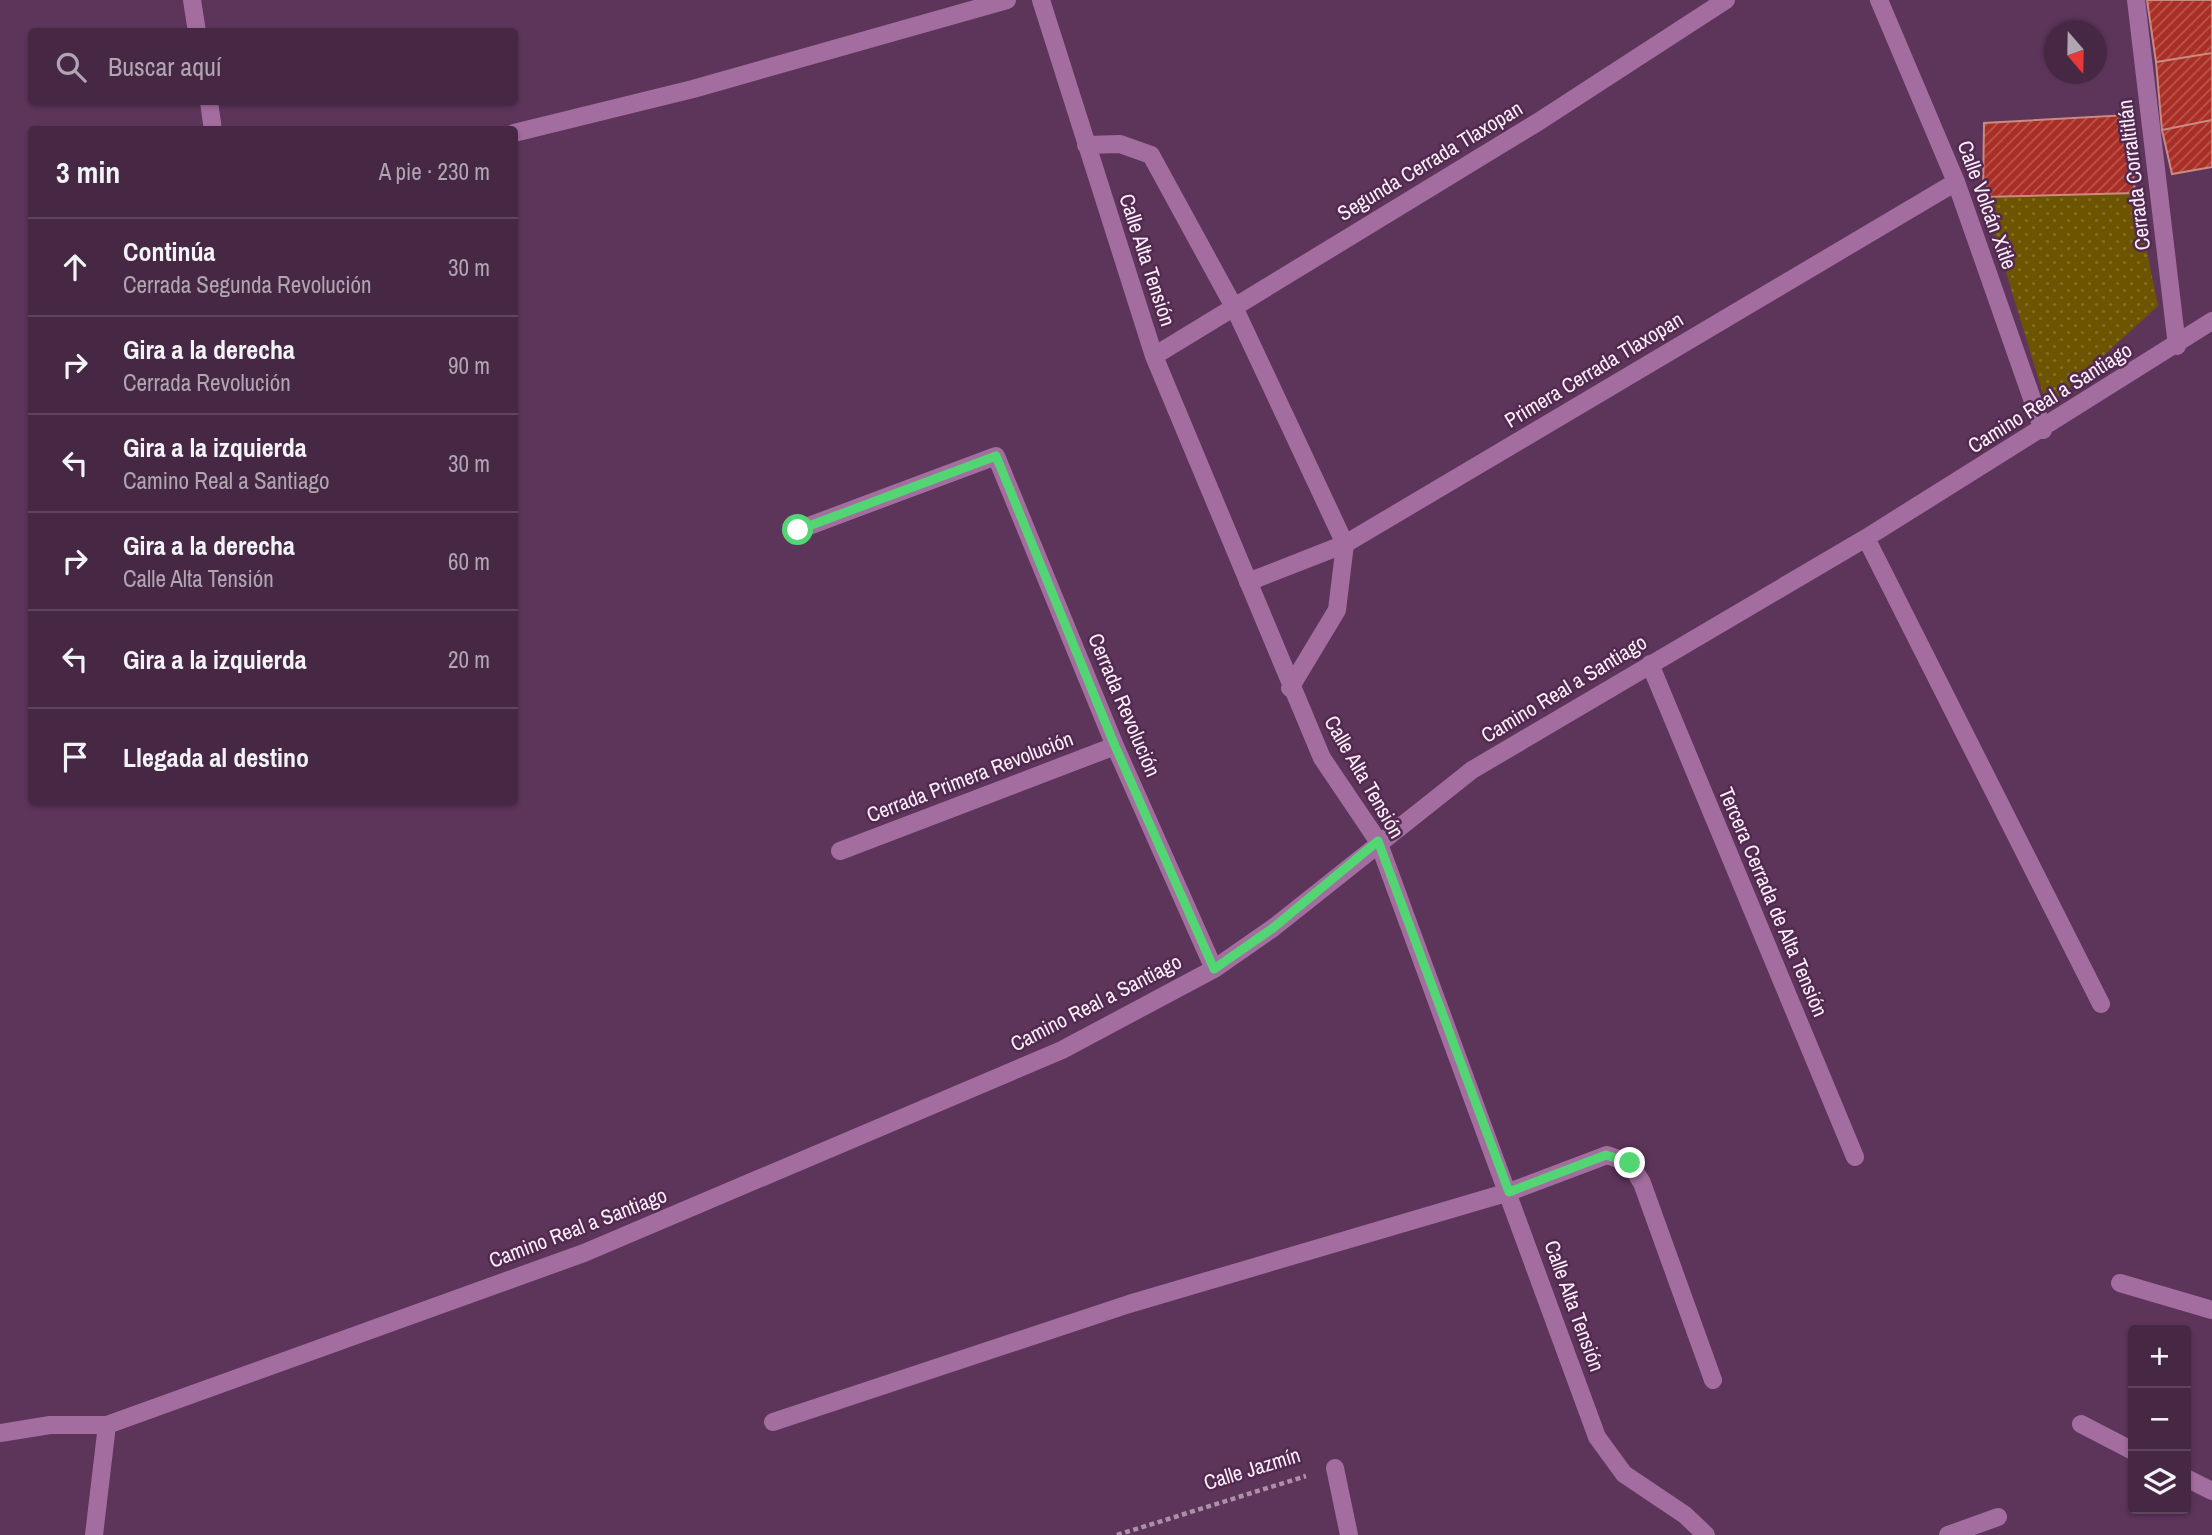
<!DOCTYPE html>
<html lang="es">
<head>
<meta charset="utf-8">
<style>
	:root { --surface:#462844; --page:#4d304b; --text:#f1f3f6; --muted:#b0a6b2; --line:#5e445d }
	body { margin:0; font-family:"Archivo Narrow",sans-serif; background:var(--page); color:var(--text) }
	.controls { position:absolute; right:21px; bottom:21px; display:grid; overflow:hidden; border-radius:7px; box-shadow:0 2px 5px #0004 }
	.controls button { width:63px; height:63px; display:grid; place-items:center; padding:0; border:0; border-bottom:2px solid var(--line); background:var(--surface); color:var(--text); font:35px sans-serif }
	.compass { position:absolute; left:2044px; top:21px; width:63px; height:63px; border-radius:50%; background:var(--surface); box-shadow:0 2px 5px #0004; rotate:160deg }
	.stop { position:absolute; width:21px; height:21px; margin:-16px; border:5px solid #52d673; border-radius:50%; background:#fff }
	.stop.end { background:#52d673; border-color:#fff; box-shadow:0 2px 7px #0008 }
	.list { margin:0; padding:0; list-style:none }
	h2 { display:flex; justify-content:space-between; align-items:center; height:91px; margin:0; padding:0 28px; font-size:30px }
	h2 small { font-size:23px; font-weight:400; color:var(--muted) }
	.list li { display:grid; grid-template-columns:46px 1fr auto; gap:21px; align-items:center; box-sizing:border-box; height:98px; padding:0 28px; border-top:2px solid var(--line) }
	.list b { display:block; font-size:26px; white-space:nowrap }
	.list p { margin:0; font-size:23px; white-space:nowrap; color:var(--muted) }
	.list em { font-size:23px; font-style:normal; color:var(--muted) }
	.icon { flex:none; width:38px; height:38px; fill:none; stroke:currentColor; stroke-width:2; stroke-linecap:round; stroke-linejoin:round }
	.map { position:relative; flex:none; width:2212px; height:1535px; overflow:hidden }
	.search { position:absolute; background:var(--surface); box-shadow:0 2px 5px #0004; left:28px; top:28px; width:490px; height:77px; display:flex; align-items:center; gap:18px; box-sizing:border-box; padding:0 24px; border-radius:7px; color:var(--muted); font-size:26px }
	.panel { position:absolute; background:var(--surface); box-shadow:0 2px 5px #0004; left:28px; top:126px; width:490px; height:679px; border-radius:7px }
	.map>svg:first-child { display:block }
	.grass { fill:url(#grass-dots) }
	.building { fill:url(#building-hatch); stroke:#ca8a80; stroke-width:2 }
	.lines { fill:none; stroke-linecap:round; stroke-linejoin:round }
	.path { stroke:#ac90aa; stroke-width:4.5; stroke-dasharray:5 3.5; stroke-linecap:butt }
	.minor { stroke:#a46da0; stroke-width:18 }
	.route { stroke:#52d673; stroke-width:9 }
	.labels { text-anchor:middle; stroke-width:5; stroke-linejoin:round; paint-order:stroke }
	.street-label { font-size:21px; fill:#fdeefb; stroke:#522a50 }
</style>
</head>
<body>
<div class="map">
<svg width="2212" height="1535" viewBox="0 0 2212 1535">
	<defs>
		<pattern id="grass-dots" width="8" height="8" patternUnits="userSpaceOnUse" patternTransform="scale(1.75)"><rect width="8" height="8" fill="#6d5401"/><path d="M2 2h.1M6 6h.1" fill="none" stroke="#836d27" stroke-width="1.8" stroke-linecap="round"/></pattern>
		<pattern id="building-hatch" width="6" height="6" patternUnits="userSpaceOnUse" patternTransform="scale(1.75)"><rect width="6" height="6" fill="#a92e25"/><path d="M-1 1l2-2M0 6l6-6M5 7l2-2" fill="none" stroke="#ba5750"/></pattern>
	</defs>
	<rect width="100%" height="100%" fill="#5d355b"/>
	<path class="grass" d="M2135,193L2158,306L2047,407L1983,197Z"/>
	<path class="building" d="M2147,0H2212V53L2156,62Z
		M2212,53V120L2162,130L2156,62Z
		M2128,115L2135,193L1983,197L1984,123Z
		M2212,120V167L2172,174L2162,130Z"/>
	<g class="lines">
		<path class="path" d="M1117,1535L1306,1476"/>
		<path class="minor" d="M192,0L197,32
			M1041,0L1154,356L1322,758L1378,841L1597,1437L1624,1474L1685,1515L1706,1535
			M1879,0L1956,182L2043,430
			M2136,0L2177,346
			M209,102L213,130
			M514,133L693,89L1007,0
			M1086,145L1120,144L1151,155L1234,307L1345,544L1337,610L1290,688
			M1154,356L1538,122L1726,0
			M798,530L996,456L1115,746L1214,969
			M1866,538L2101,1004
			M1248,582L1345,544L1956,182
			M1650,664L1855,1157
			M840,851L1115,746
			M2120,1283L2212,1310
			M773,1422L1129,1304L1509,1192L1607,1155L1630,1163L1642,1183L1713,1380
			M2081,1424L2133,1451
			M0,1433L50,1425H107L584,1253L1062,1050L1214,969L1273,928L1472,770L1866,538L2212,321
			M1335,1468L1349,1535
			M2186,1478L2212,1491
			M94,1535L107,1425
			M1948,1535L1998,1517"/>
	</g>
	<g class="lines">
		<path class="route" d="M798,530L996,456L1115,746L1214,969L1273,928L1378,841L1509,1192L1606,1155L1630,1163"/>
	</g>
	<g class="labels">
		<g class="street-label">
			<text transform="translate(1430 161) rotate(-31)" y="7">Segunda Cerrada Tlaxopan</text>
			<text transform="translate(2134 175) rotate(-97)" y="7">Cerrada Corraltitlán</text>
			<text transform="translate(1987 205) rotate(70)" y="7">Calle Volcán Xitle</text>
			<text transform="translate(1147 260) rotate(72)" y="7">Calle Alta Tensión</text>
			<text transform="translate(1594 370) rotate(-31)" y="7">Primera Cerrada Tlaxopan</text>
			<text transform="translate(2050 398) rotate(-32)" y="7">Camino Real a Santiago</text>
			<text transform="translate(1564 689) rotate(-31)" y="7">Camino Real a Santiago</text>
			<text transform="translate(1124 705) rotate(67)" y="7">Cerrada Revolución</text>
			<text transform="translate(970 777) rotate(-21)" y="7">Cerrada Primera Revolución</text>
			<text transform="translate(1364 777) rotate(60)" y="7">Calle Alta Tensión</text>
			<text transform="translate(1773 902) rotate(67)" y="7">Tercera Cerrada de Alta Tensión</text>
			<text transform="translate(1096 1003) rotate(-27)" y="7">Camino Real a Santiago</text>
			<text transform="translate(578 1228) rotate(-21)" y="7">Camino Real a Santiago</text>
			<text transform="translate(1574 1306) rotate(70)" y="7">Calle Alta Tensión</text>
			<text transform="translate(1252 1469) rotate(-17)" y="7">Calle Jazmín</text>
		</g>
	</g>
</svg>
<div class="controls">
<button>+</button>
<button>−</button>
<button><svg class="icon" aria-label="layers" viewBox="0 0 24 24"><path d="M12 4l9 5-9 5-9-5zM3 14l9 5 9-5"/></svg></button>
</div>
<svg class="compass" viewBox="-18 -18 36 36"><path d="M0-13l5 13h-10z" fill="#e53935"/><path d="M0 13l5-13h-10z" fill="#b0a6b2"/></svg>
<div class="stop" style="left:798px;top:530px"></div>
<div class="stop end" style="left:1630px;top:1163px"></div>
<div class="search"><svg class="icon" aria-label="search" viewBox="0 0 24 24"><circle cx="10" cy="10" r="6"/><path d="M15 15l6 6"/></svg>Buscar aquí</div>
<section class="panel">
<h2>3 min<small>A pie · 230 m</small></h2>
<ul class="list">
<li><svg class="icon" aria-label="ahead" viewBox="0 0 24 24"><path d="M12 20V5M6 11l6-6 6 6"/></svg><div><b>Continúa</b><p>Cerrada Segunda Revolución</p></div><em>30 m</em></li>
<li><svg class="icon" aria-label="right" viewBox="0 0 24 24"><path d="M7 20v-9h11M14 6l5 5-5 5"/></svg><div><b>Gira a la derecha</b><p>Cerrada Revolución</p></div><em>90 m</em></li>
<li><svg class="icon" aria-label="left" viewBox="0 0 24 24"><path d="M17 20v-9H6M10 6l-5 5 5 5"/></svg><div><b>Gira a la izquierda</b><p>Camino Real a Santiago</p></div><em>30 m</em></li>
<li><svg class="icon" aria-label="right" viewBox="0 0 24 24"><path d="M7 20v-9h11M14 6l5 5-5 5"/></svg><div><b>Gira a la derecha</b><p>Calle Alta Tensión</p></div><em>60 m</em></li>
<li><svg class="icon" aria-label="left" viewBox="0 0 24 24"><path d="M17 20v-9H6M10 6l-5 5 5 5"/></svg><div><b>Gira a la izquierda</b></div><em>20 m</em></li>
<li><svg class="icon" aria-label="arrive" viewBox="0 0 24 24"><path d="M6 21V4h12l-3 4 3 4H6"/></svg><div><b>Llegada al destino</b></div></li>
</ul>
</section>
</div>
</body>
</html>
